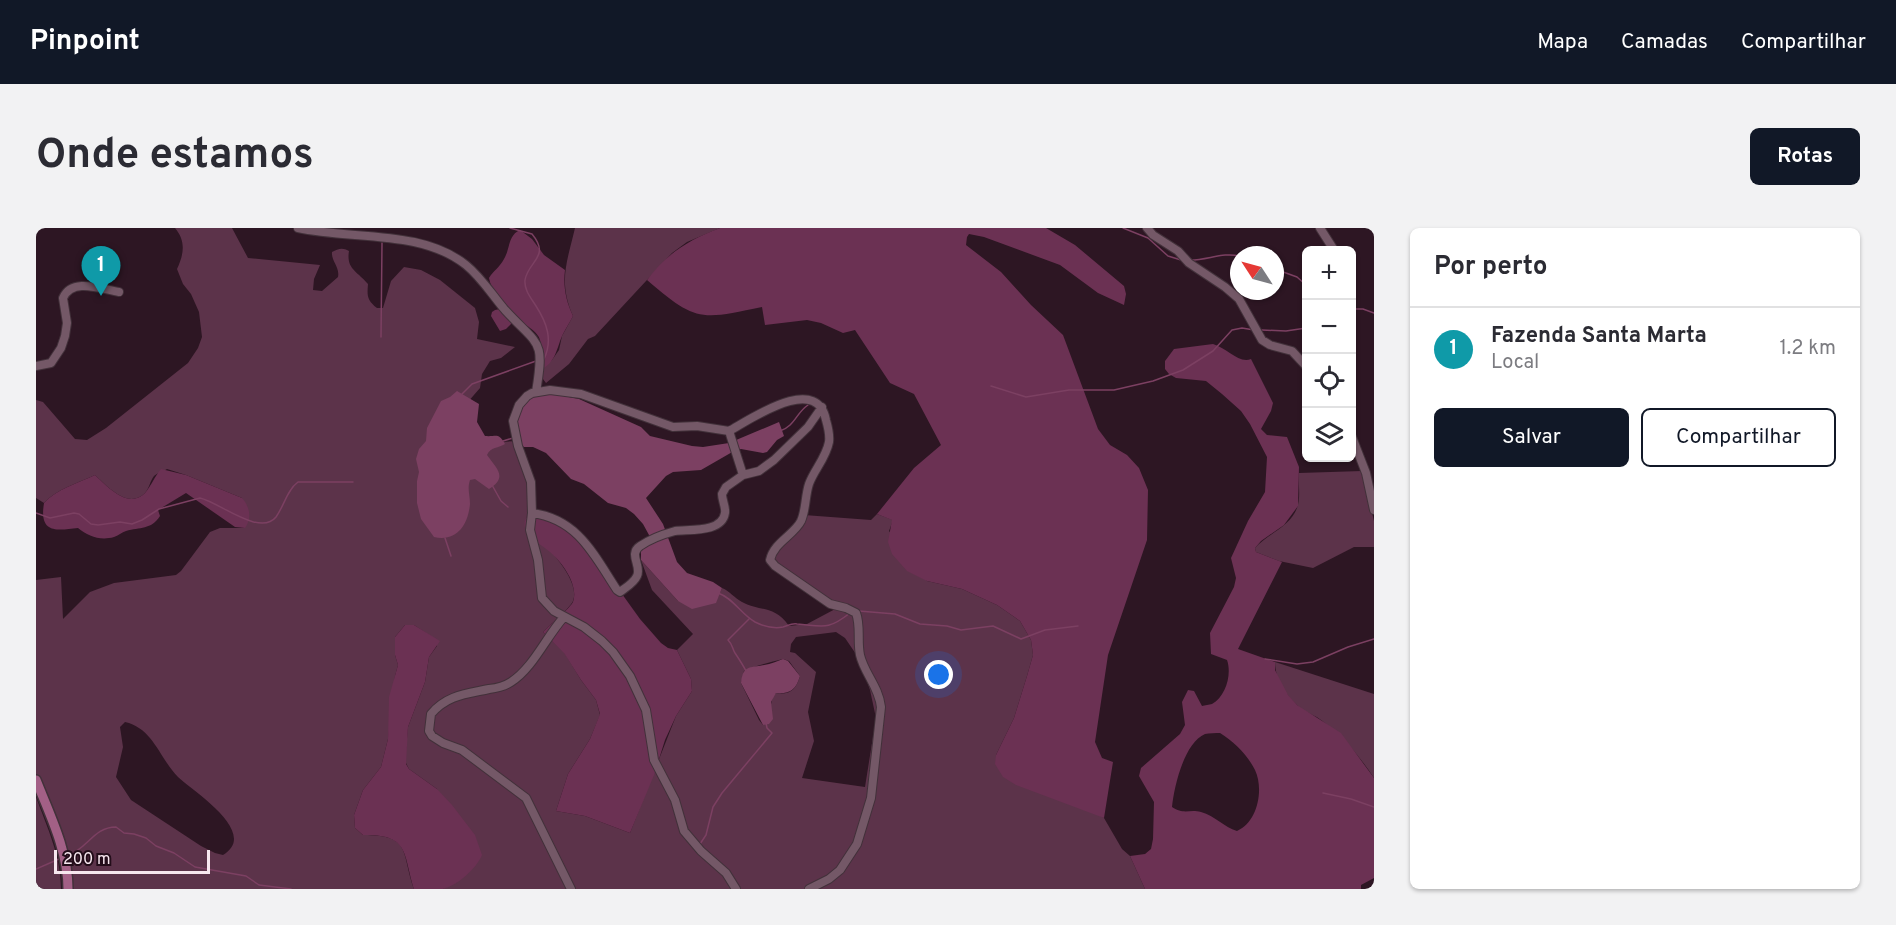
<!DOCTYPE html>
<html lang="pt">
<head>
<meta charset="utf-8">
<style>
	:root { --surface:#fff; --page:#f2f2f3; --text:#2b2b33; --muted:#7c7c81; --line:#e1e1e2; --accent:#111827 }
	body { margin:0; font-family:Overpass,sans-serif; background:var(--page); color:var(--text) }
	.controls { position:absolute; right:18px; top:18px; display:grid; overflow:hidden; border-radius:9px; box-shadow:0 2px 4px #0004 }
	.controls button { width:54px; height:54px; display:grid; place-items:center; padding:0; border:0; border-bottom:2px solid var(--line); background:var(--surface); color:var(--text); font:30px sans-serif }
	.compass { position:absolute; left:1194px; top:18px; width:54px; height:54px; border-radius:50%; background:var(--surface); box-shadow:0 2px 4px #0004; rotate:306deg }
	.scale { position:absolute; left:18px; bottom:15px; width:156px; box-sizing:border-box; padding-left:6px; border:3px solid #f7e7ef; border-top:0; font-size:16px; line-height:21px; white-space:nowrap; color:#f7e7ef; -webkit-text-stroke:4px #230d1a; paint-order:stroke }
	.you { position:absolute; left:903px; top:447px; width:21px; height:21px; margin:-15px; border:4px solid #fff; border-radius:50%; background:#1a73e8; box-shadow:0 0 0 9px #1a73e833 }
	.badge { display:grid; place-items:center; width:39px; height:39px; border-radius:50%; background:var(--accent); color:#fff; font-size:20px; font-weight:700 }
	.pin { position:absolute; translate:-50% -50px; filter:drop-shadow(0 2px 3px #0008) }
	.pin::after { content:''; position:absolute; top:32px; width:21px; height:18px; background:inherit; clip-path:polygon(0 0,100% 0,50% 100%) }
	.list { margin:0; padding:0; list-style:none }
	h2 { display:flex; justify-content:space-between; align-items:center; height:78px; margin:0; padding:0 24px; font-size:26px }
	h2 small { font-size:20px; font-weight:400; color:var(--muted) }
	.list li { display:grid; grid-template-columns:39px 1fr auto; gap:18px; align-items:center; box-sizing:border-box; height:84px; padding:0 24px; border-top:2px solid var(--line) }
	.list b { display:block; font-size:22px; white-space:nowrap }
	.list p { margin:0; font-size:20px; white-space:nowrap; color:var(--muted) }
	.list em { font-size:20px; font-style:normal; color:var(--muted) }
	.actions { display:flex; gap:12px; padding:18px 24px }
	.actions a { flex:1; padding:14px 0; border:2px solid var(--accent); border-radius:9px; text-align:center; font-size:21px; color:var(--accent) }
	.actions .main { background:var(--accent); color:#fff }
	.icon { flex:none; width:33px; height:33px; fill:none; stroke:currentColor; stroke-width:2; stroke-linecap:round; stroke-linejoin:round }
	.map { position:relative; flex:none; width:1338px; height:661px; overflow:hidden; border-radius:9px }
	header { display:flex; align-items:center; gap:36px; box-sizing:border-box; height:84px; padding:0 30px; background:var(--accent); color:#fff }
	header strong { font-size:28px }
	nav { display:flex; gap:33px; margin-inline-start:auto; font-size:21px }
	.intro { display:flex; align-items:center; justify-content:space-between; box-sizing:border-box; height:144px; padding:0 36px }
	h1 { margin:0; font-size:42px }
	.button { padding:15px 27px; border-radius:9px; background:var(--accent); color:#fff; font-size:21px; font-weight:700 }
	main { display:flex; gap:36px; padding:0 36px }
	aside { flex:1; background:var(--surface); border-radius:9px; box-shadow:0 2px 4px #0004 }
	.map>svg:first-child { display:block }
	.green { fill:#5c334a; fill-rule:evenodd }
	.forest { fill:#6b3153; fill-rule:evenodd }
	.water { fill:#7c4062 }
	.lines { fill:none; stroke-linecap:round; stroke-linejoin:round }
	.stream { stroke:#7c4062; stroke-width:1.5 }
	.minor-casing { stroke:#42313a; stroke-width:10 }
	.major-casing { stroke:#42313a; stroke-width:12 }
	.minor { stroke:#745867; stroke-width:8 }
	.major { stroke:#a36086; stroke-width:9 }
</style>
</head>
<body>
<header>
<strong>Pinpoint</strong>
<nav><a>Mapa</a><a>Camadas</a><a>Compartilhar</a></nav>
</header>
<div class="intro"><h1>Onde estamos</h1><a class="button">Rotas</a></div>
<main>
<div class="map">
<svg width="1338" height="661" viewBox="0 0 1338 661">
	<rect width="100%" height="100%" fill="#2d1623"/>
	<path class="green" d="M139,0H196L212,30L284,37L278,51L277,62L286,63L302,49C304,39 295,33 296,24C302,21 306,19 313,23C310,41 321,43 332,56C331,68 331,72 341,80H347L355,53L368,39L385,42L404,52L439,80L443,94L441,111L479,119L465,130L454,133L446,146L444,160L431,175L445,215L481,213C496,226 495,263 497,282L492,285L489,295C503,311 546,350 537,373C535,379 513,398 507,404L528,424L545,452L560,472L564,487L554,511L532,546L520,583L549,588L594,605L640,488L656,463L655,451L641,422L657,406L616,362L605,332L642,373L679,375L686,360C694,363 698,370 706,374C725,384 738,377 753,398L771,396L803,379L744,341L733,327L768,287L835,292L841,286L857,292L853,303L891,353L926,361L961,377L984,393L995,412L997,427L991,448L978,490L960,527L1068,590L1086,621L1094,628L1109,661H406L421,654L401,561L373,541L369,533L372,499L389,454L393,429L401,418L399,411L378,397H369L359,409V427L362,437L359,448L352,511L345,539L327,562L318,587L319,600L327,607C376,607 365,624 378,661H33L27,621L0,546V352L25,349L27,391L54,364L78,355L140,347L145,343L174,304L184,300H209L206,270L150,247L131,241C128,243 121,245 118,248C114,253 113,261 109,265C92,282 71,258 59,247C42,255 21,261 8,275L0,270V172L7,174L39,211L51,212L70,200L152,135L162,120L166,109L163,84L155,66L147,56L141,41C148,26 150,13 139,0ZM800,404L809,410L824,432L834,462L840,490L829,559L766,550L778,513L772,484L780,444L759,425L754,424L755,416L760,409ZM747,431L753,433L764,448C760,462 754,467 740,465C734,471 734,482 736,491L727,497L723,492L705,455L708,443C718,438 735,434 747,431ZM89,494C117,500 124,531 142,549C157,563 224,605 187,627L179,625L165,618L95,572L80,549L87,519L84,499Z
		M539,0H684L651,14L636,25L559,108L552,111L533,136L510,155L501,143L516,132L523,122L526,108L537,88C522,54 531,34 539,0Z
		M1326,243L1338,293V319H1318L1277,340L1243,333L1220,324L1219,320C1231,306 1254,299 1261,280C1265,270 1262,255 1263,245Z
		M1239,434L1338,466V550C1323,527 1307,509 1285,492C1280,488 1274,486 1269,483C1253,473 1239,453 1239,434Z
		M0,569C11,599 25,628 25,661H0Z"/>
	<path class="forest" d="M684,0H1010L1039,17L1088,58L1090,66L1088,77L1062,65L1024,37L948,9L933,6L931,9L930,17L965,44L995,77L1027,107L1062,201L1074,217L1091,227L1103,240L1112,262L1111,312L1072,427L1059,514L1066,530L1077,534L1068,590L980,557L967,549L959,536L960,527L978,490L991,448L997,427L995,412L984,393L961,377L926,361L891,353L871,343L856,326L852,314L856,292L841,286L878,240L905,217L878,166L854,155L819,102L807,105L785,95L771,92L729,97L726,79C664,92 660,94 611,52C630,26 654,11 684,0Z
		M484,2L496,11L508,27L529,42C527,59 530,73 537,88C534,94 530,100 527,106C521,118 520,137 503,142C505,113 511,109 483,93H478L470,101L464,103L455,88L456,84L459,82L469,80L470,76C462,69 455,61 453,50C457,43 464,39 468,31C474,21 472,7 484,2Z
		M1177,116C1191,120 1203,136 1215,131L1237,175L1235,183L1225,201L1231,207L1251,209L1263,239L1262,278L1248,297L1225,313L1219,320L1220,324L1246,334L1202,421L1239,434V442L1252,467L1261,477L1305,505L1338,550V650L1325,657V661H1109L1094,628L1109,626L1115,621L1117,611L1118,574L1103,548L1105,540L1144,506L1149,497L1146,474L1152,462L1158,463L1166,478C1169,477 1173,477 1176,476C1190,468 1196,446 1191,432L1175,426L1174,405L1198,359L1200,350L1195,330L1212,293L1229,264L1231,229L1214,196L1205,183L1186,166L1170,153L1140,150L1133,146L1129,141V133L1138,121ZM1184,505C1198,514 1211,526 1219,542C1228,561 1222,594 1201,603C1188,599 1179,588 1165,584C1153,581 1148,587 1136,579C1138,559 1148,515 1169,506C1173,505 1180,505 1184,505Z
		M125,241L150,247L206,270C214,279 216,290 209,300L199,299L150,265L122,282L124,288C115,302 104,299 90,303C86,304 82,308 78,309C64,313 52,308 42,300C19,303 3,305 8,275C21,261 42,255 59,247C71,258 92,282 109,265C115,258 119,248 125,241Z
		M497,282L516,287L558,327L604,391L625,415L632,420L641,422L655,451L656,463L640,488L629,512L618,547L594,605L549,588L520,583L532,546L554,511L564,486L560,472L545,452L528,425L507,404C513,398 535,379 537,374C543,357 526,334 514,324C507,318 494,311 490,302C486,295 491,286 497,282Z
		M369,397H378L404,413L393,429L389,454L372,499L370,536L373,541L401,561L416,577L439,607L446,627C440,641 422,657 407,661C398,661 387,661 378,661C367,626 374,606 327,607L319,600L318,587L327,562L345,539L352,511L353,469L362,437L359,427V409Z"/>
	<path class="water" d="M421,163L443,176L441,194L449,208C461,209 462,204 469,216C463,220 454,219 451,227C461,241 472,249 453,261L439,251L434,252C431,261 434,267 434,276C432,297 421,314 398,309L385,291L381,275V253L383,244L380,231L383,221L390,213L391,200L405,173L414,169Z
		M513,165L543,171L605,199L614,208L656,218L667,219L693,215L743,194L748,208L741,212L731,224L727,225L705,221L698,223L665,242L637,244L630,248L610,270L627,296L641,334L651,345L677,354L686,360L680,375L656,381L642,373L605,332V321L615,313L613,307L607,296L598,286L590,280L572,275L548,256L535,251L510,225L497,219H488L483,215L479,196L490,172L498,166Z
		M747,431L752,433L764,448C760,462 754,466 740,465L735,474L737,491L733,496L727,497L705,455C707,437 713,440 728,437C735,436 741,433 747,431Z"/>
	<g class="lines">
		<path class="stream" d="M474,0L496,6C515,29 492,33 489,52C488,62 495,70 500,78C511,95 517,112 508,131
			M1087,0L1112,10L1132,28L1145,32
			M1155,32C1171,32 1188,24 1203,28
			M1239,41L1261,49L1270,57
			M1316,81H1327L1338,85
			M1226,102L1250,103L1270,100
			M345,109L346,15
			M955,158L990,169L1033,162H1078L1117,153L1147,142L1177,123L1196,102L1206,100L1218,102
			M426,166L436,156L500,133
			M744,203C759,198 760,185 772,177
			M467,213L477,210
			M456,257L465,273L472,279
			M0,285L14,290L38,285L43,286L55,296L62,297L84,294L96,296L106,292L123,281L164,270C183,274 224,309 240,289C248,278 251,262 262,254H317
			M409,310L415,328
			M682,365C697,370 705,386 719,394C727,398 737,401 747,399C751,398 756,395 761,396C787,398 791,403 814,385
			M823,383L859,386L884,396L911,398L925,402L957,398L985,411L1009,402L1042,398
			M1229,431L1261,436L1277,434L1312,419L1338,411
			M710,443C707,437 703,431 699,425C696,420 697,417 692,412L713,391
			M1287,565L1315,571L1338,579
			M664,616L670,607L677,579L686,565L736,505L731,500L730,495
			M33,627C52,620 58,599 80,599L88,605L98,606L110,610L120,618L138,625L159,639L210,648L223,657L255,661
			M0,641L23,631"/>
		<g class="minor-casing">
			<path id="minor" d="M262,0C316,12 385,1 430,37C446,50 456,67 469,82C503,119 509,110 500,164
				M1111,0L1117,7L1142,23L1153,35L1189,59L1203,71L1226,112L1234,117L1256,123L1270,138
				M1284,0L1298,22
				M0,138L15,135L25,120L29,108L31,95L27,70C36,49 65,61 83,64
				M693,203L707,247L723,243L738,232L772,199L786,179
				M1316,209L1330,245L1338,282
				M496,285C542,291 558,327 581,362L584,364C589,360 598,355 601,348C606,338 592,326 604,318C614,311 628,306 639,303C653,301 686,305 689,285C690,279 686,273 686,266L690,259L707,247
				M528,389C510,409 497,440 475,454C469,458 461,460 453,461C430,466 411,467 395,486L393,503L396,508L407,515L426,522L490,570L535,661
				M700,661L690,645L665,623L648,603L639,572L618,532L610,482L594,448L577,424L566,413L548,399L518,383L506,370L502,332L494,302L496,285L495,254L482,218L477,193L483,177L491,168L496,165L514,162L545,166L637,199L661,198L693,203C715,191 781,145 790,192C792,199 794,207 793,214C790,230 778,242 773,256C769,268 770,282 765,293C758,307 738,314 734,332L739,338L794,376L810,380L820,385C825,398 821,413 824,427C828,445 843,459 845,479L835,570L821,616L804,642L793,651L773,661"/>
		</g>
		<g class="major-casing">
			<path id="major" d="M0,552C14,587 32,623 32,661"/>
		</g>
		<use href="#minor" class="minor"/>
		<use href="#major" class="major"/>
	</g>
</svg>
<div class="controls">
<button>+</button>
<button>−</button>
<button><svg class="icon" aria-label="locate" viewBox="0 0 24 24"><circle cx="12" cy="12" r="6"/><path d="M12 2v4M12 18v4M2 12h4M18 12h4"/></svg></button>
<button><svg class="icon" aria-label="layers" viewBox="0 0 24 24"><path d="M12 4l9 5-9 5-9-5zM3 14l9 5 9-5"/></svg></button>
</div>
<svg class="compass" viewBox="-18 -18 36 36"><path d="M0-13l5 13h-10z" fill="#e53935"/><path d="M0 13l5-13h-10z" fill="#7c7c81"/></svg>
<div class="scale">200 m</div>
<div class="you"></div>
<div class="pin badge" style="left:65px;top:68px;background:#0f9aa8">1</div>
</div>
<aside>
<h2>Por perto<small></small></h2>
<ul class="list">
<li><span class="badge" style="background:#0f9aa8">1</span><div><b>Fazenda Santa Marta</b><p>Local</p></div><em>1.2 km</em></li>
</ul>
<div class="actions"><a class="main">Salvar</a><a>Compartilhar</a></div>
</aside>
</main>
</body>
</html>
